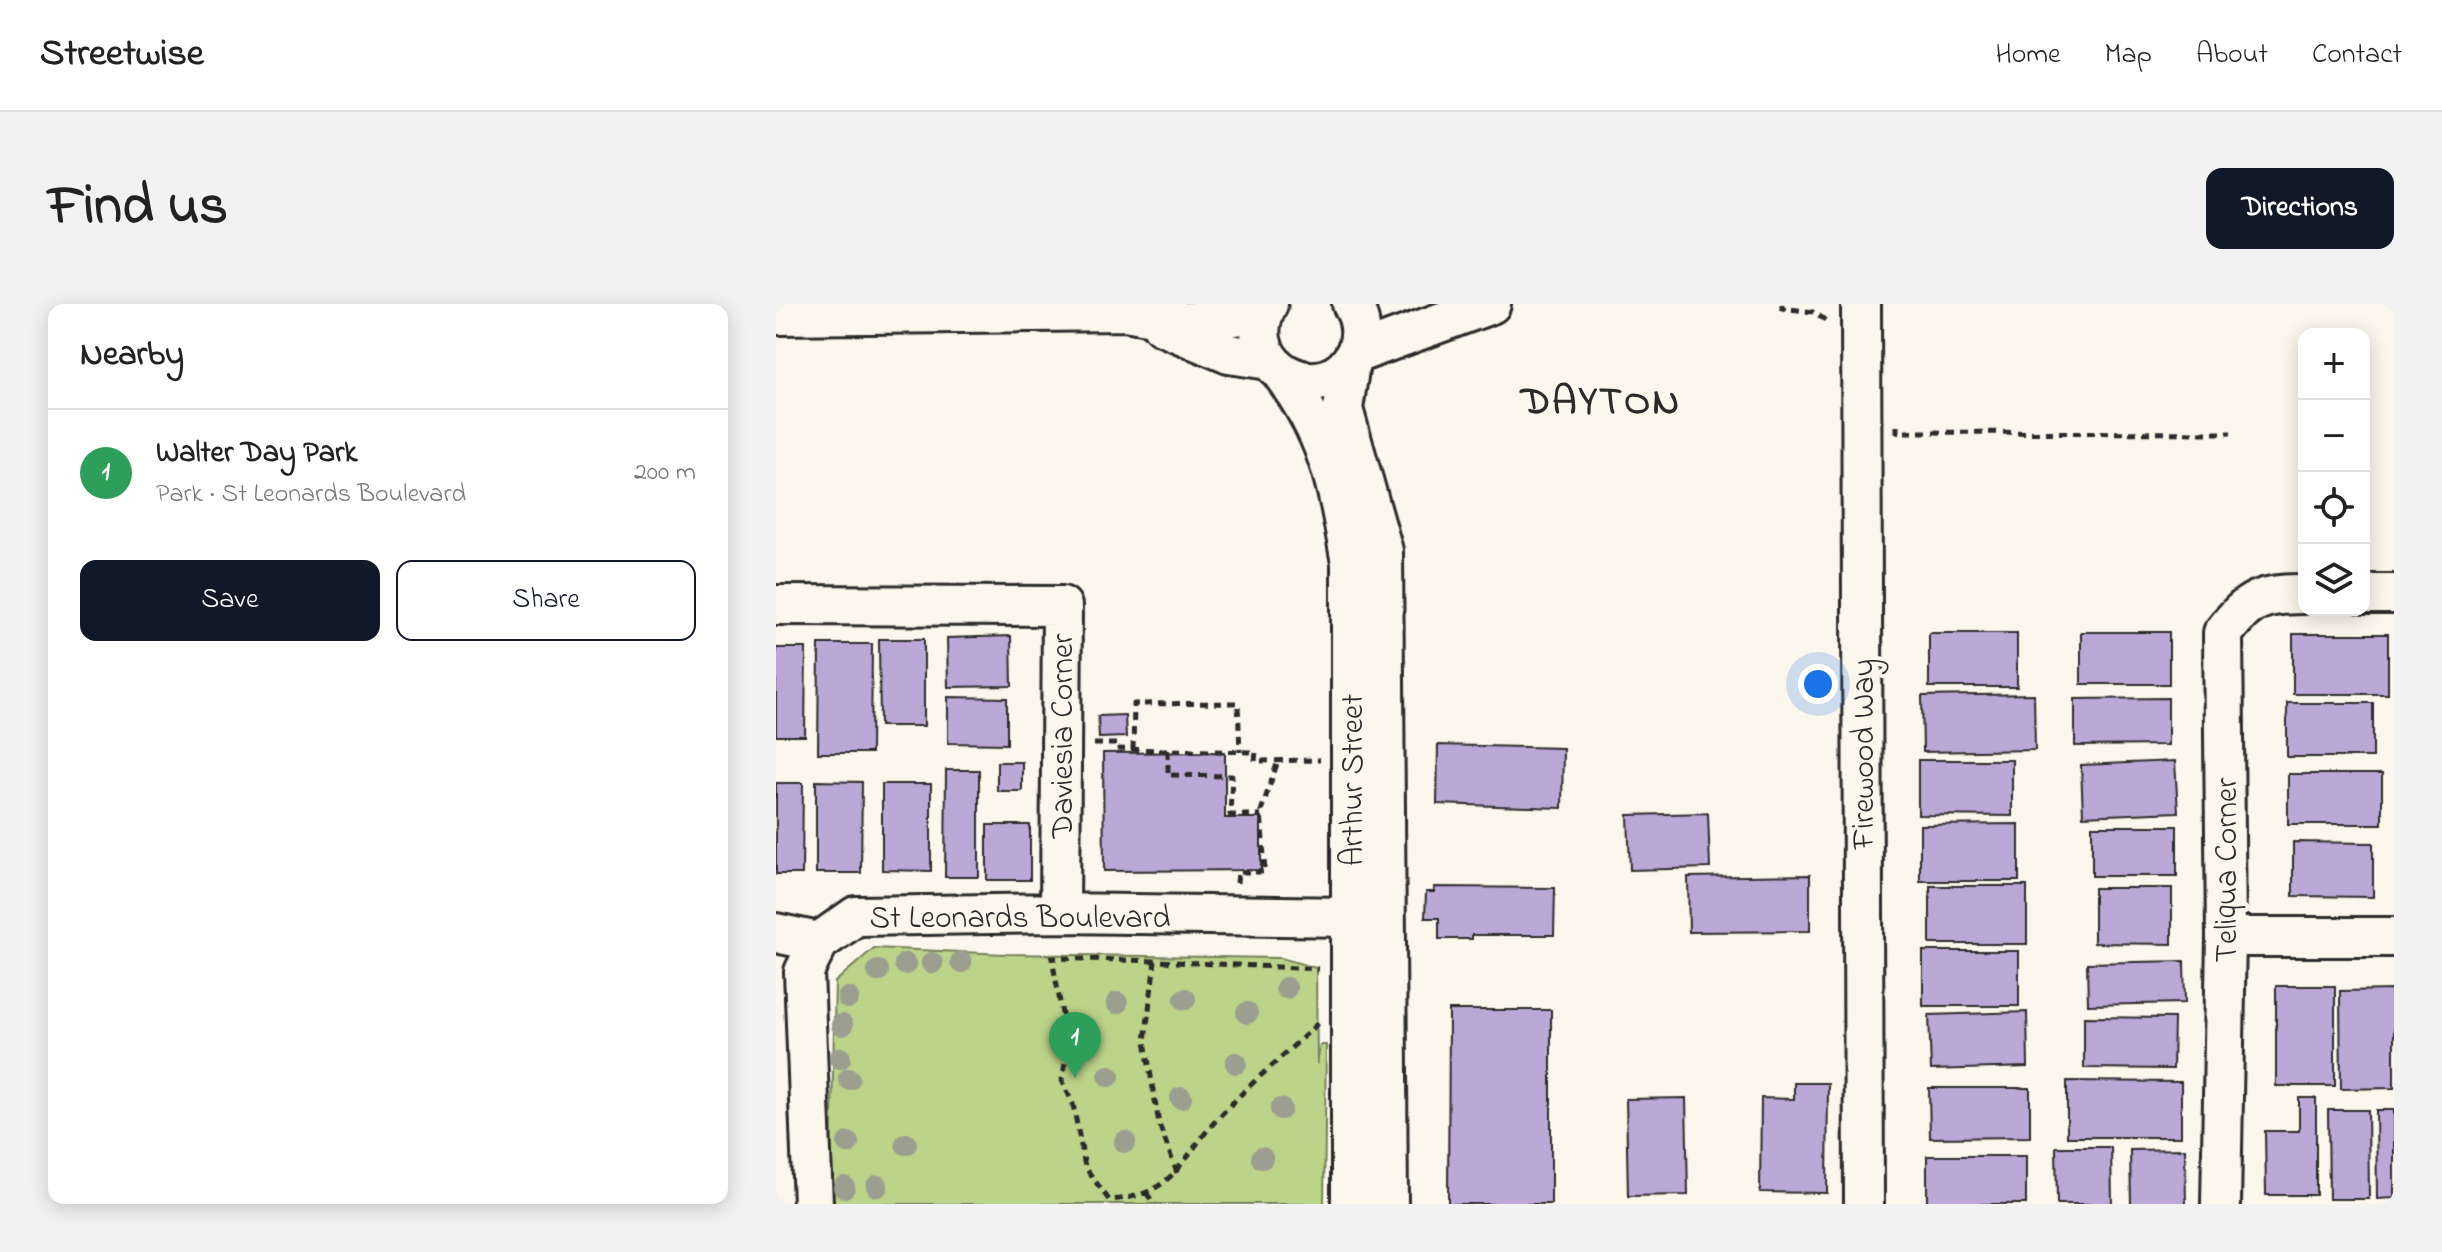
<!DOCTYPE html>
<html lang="en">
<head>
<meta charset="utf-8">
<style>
	:root { --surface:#fff; --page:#f2f2f2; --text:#222; --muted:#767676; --line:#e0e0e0; --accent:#111827 }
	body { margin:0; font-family:"Indie Flower",sans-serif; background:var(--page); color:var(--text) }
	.controls { position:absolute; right:24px; top:24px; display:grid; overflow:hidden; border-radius:16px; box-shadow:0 4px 20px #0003 }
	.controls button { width:72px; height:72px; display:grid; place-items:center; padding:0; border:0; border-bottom:2px solid var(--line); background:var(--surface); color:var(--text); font:40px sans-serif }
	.you { position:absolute; left:1042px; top:380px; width:28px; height:28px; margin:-20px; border:6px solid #fff; border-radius:50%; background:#1a73e8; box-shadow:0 0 0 12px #1a73e833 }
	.badge { display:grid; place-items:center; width:52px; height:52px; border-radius:50%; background:var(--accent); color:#fff; font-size:26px; font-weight:700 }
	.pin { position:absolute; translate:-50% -66px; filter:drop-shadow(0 2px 4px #0008) }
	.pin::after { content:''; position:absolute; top:42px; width:28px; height:24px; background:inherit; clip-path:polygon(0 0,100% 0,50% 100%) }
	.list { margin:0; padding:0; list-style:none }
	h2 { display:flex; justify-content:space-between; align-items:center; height:104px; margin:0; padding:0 32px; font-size:34px }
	h2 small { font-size:26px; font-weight:400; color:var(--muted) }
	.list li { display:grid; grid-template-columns:52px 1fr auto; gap:24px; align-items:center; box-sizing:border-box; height:128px; padding:0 32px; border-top:2px solid var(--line) }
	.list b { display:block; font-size:30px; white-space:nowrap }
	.list p { margin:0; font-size:26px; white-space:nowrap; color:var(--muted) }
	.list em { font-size:26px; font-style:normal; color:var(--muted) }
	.actions { display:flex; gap:16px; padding:24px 32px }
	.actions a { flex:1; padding:18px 0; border:2px solid var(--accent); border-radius:16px; text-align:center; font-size:28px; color:var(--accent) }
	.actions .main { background:var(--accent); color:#fff }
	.icon { flex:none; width:44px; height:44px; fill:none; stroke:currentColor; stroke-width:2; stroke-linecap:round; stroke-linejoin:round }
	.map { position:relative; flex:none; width:1618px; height:900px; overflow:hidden; border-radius:16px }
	header { display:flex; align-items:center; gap:48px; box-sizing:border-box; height:112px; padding:0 40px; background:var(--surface); border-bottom:2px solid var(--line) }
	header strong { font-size:38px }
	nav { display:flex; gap:44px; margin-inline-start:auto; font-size:28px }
	.intro { display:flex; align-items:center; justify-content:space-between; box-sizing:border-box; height:192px; padding:0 48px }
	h1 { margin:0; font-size:56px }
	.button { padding:20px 36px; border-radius:16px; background:var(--accent); color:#fff; font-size:28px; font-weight:700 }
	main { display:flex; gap:48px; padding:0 48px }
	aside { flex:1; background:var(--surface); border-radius:16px; box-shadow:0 4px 20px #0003 }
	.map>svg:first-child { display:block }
	.green { fill:#bcd38a; stroke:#747f5a; stroke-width:2 }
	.building { fill:#bca8d7; stroke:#2b2b2b; stroke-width:2 }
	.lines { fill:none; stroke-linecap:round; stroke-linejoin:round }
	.minor-casing { stroke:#2b2b2b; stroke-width:44 }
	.path { stroke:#2b2b2b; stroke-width:5; stroke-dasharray:8 6; stroke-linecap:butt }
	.minor { stroke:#fbf7ec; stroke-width:38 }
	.tree { fill:#9c9e8f }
	.labels { text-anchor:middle; stroke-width:8; stroke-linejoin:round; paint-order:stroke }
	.street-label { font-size:32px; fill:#2b2b2b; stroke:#fbf7ec }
	.district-label { font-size:40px; font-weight:bold; letter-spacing:2px; fill:#2b2b2b; stroke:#fbf7ec }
</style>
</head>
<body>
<header>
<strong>Streetwise</strong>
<nav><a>Home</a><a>Map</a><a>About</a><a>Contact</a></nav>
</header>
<div class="intro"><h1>Find us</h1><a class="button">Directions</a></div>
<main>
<aside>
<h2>Nearby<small></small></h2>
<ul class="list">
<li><span class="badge" style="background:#2e9e5b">1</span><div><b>Walter Day Park</b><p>Park · St Leonards Boulevard</p></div><em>200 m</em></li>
</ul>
<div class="actions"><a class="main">Save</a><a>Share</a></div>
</aside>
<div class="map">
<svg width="1618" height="900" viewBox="0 0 1618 900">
	<rect width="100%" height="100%" fill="#fbf7ec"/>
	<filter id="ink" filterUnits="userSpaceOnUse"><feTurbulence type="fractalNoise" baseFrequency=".0125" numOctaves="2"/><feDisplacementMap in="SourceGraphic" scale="16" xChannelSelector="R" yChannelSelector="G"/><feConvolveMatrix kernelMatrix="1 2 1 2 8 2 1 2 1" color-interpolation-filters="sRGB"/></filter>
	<g filter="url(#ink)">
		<path class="green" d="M98,644L229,650L505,654L540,664L541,760L544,741H550L548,900H54L59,678Z"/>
		<path class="building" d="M1305,328H1393V380H1305Z
			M1153,329H1241V383H1153Z
			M1517,330H1612V390H1517Z
			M235,332L236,382L172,383L171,334Z
			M103,335H148V422H104Z
			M43,340H96L95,449H42Z
			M0,344H30L29,432H0Z
			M1258,390L1259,446L1147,448L1146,392Z
			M172,393L231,394V440L172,439Z
			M1392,394V441L1299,442V395Z
			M1511,399H1597V453H1511Z
			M349,411L350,433L323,434L322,412Z
			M662,441L787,444L786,504L661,500Z
			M449,448V514H485V566L328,567L327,449Z
			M1142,456H1236V512L1142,511Z
			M1399,457L1402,508L1307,512L1305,461Z
			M221,458H246V487H221Z
			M170,466H203V573H169Z
			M1512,470H1606V520H1512Z
			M40,477L86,478L85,569H40Z
			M0,479H27L26,570H0Z
			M106,480H155V567L106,566Z
			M932,509L934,564L854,566L852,511Z
			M1243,520V577H1144V521Z
			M211,521H254V576H211Z
			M1316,522H1401V572H1316Z
			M1517,538L1597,539V593L1517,592Z
			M1034,571V627L913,628L912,573Z
			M1154,582H1251V640H1154Z
			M658,583L779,584L778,631H696V635H663V614H649L650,588H658Z
			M1318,584H1396V640L1318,639Z
			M1147,647H1243V702H1147Z
			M1408,657L1409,699L1312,701L1311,659Z
			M1500,682H1559V782H1500Z
			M1618,686V784L1565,785L1564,687Z
			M673,706H775V900H672Z
			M1251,708L1252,763L1155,766L1153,711Z
			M1308,713L1398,714L1397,765L1308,764Z
			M1291,777L1405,778V833H1291Z
			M1018,779H1052L1051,889L984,888L985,794L1018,795Z
			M1153,784H1254V833L1154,834Z
			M910,794L912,891L852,892L850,795Z
			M1523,794H1540V891H1490L1489,827H1523Z
			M1552,806H1592L1593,895H1553Z
			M1600,806H1618V894L1601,895Z
			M1280,843H1335L1336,900H1281Z
			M1409,845L1410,900H1355L1354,846Z
			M1151,852H1250V900H1151Z"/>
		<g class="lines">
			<g class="minor-casing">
				<path id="minor" d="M492,0C457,65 552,109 580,48C587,32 585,15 576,0
					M1085,0L1088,900
					M0,11L350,7L409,18L460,12L485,0
					M386,22L453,50L493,56
					M579,50L715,0
					M574,59L567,105L607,247L612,900
					M505,68C554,134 561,181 575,259V900
					M1588,290H1618
					M0,301L286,302L284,609
					M0,629L43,638
					M1450,633H1618
					M37,900L28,668L43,638L80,612L284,609L575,613
					M1445,900L1450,633L1447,329C1473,295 1485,290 1528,290"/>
			</g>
			<path class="path" d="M1006,0V4L1037,8L1054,19
				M1121,122V128L1455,129
				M318,440H343V445L480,448L479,457L544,456
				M357,446L358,400L462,399L464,448
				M392,446V471L456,472L454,511H485
				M461,579L462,568H489L485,507L502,457
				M379,657L276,654L292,743L286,776L297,800L309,863L333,896C400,892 404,854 444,812C474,779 510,750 542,719
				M401,869L383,820L369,737L379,657L542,665
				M370,889L379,900"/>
			<use href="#minor" class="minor"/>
		</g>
		<g class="tree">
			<circle cx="185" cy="658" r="11"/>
			<circle cx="156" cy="659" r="11"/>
			<circle cx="129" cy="660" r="11"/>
			<circle cx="102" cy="667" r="11"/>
			<circle cx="510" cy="684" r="11"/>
			<circle cx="72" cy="694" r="11"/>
			<circle cx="409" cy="695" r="11"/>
			<circle cx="341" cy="699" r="11"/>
			<circle cx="471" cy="709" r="11"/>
			<circle cx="66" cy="721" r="11"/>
			<circle cx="64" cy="754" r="11"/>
			<circle cx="460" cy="759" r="11"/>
			<circle cx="333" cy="772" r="11"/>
			<circle cx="73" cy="775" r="11"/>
			<circle cx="405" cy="794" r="11"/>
			<circle cx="505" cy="805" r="11"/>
			<circle cx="349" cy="838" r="11"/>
			<circle cx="72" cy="839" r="11"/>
			<circle cx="130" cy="840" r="11"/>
			<circle cx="486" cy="854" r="11"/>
			<circle cx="101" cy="882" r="11"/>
			<circle cx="68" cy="883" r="11"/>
		</g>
	</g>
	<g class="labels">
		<g class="street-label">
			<text transform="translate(285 432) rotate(-90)" y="11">Daviesia Corner</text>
			<text transform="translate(1086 450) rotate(-90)" y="11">Firewood Way</text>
			<text transform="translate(575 476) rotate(-90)" y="11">Arthur Street</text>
			<text transform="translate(1449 566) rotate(-90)" y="11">Teliqua Corner</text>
			<text x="244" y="623">St Leonards Boulevard</text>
		</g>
		<g class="district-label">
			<text x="825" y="109">DAYTON</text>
		</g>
	</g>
</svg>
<div class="controls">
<button>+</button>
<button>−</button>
<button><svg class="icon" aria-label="locate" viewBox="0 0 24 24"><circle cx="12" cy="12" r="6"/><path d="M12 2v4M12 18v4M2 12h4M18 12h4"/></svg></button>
<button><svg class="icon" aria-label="layers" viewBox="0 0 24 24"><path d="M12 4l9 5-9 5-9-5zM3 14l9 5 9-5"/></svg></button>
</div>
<div class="you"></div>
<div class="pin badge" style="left:299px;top:774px;background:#2e9e5b">1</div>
</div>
</main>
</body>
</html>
